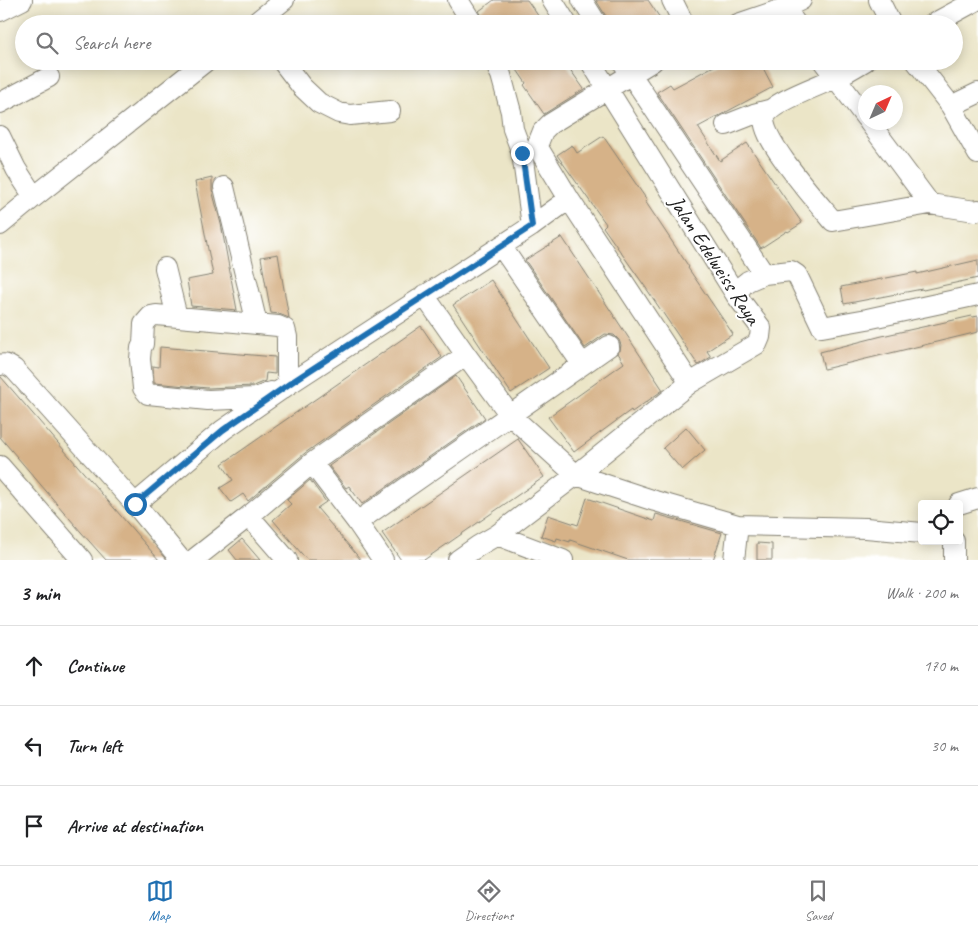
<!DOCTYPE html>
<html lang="en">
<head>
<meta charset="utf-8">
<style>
	:root { --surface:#fff; --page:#f6f6f6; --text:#202124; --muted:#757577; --line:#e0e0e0; --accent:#1f6fb2 }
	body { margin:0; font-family:Caveat,sans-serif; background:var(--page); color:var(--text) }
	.controls { position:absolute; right:15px; bottom:15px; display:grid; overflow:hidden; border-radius:5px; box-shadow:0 2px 12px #0003 }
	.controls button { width:45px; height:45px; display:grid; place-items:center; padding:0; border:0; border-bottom:1px solid var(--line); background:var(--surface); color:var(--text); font:25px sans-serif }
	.compass { position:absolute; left:858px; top:85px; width:45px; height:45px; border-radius:50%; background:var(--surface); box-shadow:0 2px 12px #0003; rotate:44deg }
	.stop { position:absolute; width:15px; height:15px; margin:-11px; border:4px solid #1f6fb2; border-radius:50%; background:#fff }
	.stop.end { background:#1f6fb2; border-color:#fff; box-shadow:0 1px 5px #0008 }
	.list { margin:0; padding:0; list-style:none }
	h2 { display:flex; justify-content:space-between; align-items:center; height:65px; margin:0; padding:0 20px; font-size:21px }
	h2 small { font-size:16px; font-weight:400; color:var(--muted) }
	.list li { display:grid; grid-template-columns:32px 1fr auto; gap:15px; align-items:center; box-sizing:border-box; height:80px; padding:0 20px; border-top:1px solid var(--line) }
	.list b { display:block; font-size:19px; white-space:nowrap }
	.list em { font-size:16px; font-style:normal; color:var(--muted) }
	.icon { flex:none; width:28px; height:28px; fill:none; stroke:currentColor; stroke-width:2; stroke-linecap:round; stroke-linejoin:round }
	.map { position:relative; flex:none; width:978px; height:560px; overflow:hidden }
	.search { position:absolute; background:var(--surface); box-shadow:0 2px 12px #0003; left:15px; right:15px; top:15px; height:55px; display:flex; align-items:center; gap:12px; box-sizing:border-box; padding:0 18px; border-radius:28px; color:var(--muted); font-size:19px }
	.sheet { height:305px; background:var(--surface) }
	nav { display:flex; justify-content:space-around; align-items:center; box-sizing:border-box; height:70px; border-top:1px solid var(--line); background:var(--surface); font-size:14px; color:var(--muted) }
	nav a { display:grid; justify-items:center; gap:2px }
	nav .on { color:var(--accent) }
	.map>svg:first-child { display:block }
	.building { fill:#d6b288 }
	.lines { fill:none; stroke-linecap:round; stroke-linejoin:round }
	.street-casing { stroke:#848072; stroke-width:22 }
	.street { stroke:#fff; stroke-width:20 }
	.route { stroke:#1f6fb2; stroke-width:6 }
	.labels { text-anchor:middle; stroke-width:4; stroke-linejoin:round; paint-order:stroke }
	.street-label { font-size:21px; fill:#1c1c1c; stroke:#fff }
</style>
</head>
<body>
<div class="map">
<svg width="978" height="560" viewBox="0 0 978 560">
	<rect width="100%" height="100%" fill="#fff"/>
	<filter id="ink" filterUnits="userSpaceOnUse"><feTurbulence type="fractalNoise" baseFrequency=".02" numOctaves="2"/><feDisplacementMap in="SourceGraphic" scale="10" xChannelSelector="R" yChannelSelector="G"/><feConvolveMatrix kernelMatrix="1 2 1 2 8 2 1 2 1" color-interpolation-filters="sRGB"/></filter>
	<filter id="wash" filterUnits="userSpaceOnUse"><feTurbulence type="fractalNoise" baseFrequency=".0096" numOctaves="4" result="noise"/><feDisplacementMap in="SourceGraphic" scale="20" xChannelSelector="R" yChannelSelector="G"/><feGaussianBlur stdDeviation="1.12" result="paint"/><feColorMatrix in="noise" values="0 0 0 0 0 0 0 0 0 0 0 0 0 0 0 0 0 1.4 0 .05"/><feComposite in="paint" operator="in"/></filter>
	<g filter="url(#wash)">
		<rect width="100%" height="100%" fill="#ebe5c7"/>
		<g id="blocks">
			<path class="building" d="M494,0H527L544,24H485L483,18L479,11Z
				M596,0H648L664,24H609L607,18Z
				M511,61H564L584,89L544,114L524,85L526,83Z
				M723,61H756L760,70L763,68L773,87L698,127L720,161L747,143L802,223L788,232L787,231L761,248L657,92L670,84L673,88Z
				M603,136L647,200L645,201L689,267L688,268L733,334L707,351L711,357L698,365L646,288L603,227L606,224L557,155L572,145L577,153Z
				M212,178V190L221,224L237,310L191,306L187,280L213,275L195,182Z
				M562,237L663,390L632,412L631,410L574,452L548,417L624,363L618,353L620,351L621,345L619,340L614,335L605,334L585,348L525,260Z
				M278,254L281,272L289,318L279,314L271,313L264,275L261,257Z
				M978,260V278L923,290L922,289L844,304L841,287L917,272V274Z
				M491,280L549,368L511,393L453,305Z
				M972,316L973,317L978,316V332L824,369L820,352L882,336Z
				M421,326L442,357L305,453L248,501L243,494L231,502L220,488L233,480L222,464Z
				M160,347L275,357V374L266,373L265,381L253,386L208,388L154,383L153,366L159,367Z
				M456,376L485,418L362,504L349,486L346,488L329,466Z
				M0,377H1L159,560H106L81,532L0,437Z
				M686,427L705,450L682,470L663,448Z
				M518,439L544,477L424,560H401L382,533Z
				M310,480L326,502L317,508L361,560H307L273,520L291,504L287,500Z
				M587,498L654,521L656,514L722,533L713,560H628L570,540V542L557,538L556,541L541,536L548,515L578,525Z
				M242,539L260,560H237L229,550Z
				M757,543L772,544V560H757Z"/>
		</g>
	</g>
	<g filter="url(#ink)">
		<use href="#blocks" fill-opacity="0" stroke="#848072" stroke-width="1"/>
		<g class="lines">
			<g class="street-casing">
				<path id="street" d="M458,0L473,24
					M552,0L567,24
					M582,0L597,24
					M672,0L684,24
					M879,0L891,24
					M785,8L796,24
					M0,11L22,0
					M254,24L284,0
					M738,24L785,8L801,0
					M933,24L977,0
					M282,61L302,87L319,103L339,113L350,115L390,111
					M494,61L501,75L511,112L513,129L522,153L532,226
					M622,61L764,274
					M653,61L550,124L543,131L537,146L569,199L690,383
					M823,61L866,118
					M865,61C855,67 845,73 835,78C819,86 771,102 765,117C757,135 820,205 833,221L930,204
					M916,61L951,106L978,154
					M0,103L49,77
					M951,106L978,93
					M869,122L930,204L975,211L978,210
					M726,125L754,114L769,110
					M0,136L16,169L34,197
					M224,187L257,324
					M0,225L34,197L206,61
					M501,246L582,364
					M165,268L177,317
					M424,295L466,355L510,415L576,475L655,501L738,525L866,528L922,533
					M736,295L743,285L748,281L764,274L791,271L797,275L822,327L867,319L978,295
					M0,365C6,363 9,366 14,369L135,504L181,560
					M271,392L256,398L208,400L148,394L143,388L140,359L141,348L143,344L144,324L151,316L156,315L278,326L285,329L287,337V375L292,382
					M312,463L357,522L383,560
					M0,466L82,560
					M135,504L223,430L292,382L532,226L569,199
					M959,504L978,498
					M249,516L287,560
					M357,522L609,346
					M497,535L563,560
					M193,560L249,516L312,463L466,355
					M458,560L478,546L497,535L576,475L690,383L757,344L760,337L761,328L736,295L590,61
					M734,560L738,525
					M954,560V541"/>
			</g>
			<use href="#street" class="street"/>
		</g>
	</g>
	<g class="lines" filter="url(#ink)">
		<path class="route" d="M135,504L223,430L292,382L532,226L522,153"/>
	</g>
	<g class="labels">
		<g class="street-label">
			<text transform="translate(715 260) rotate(57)" y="7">Jalan Edelweiss Raya</text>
		</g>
	</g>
</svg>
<div class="controls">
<button><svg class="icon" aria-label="locate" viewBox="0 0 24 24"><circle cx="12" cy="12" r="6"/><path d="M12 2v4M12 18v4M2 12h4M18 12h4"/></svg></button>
</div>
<svg class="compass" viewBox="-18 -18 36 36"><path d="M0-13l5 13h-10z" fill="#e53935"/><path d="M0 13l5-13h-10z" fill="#757577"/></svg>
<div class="stop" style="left:135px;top:504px"></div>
<div class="stop end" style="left:522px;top:153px"></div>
<div class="search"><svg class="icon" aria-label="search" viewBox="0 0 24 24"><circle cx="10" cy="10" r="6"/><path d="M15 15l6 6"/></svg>Search here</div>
</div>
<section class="sheet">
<h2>3 min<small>Walk · 200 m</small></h2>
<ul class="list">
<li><svg class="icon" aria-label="ahead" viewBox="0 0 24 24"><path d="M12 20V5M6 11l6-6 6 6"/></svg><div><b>Continue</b></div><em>170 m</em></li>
<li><svg class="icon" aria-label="left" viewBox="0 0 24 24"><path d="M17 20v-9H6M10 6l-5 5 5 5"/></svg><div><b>Turn left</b></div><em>30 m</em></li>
<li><svg class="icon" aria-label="arrive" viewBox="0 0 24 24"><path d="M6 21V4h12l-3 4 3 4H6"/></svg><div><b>Arrive at destination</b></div></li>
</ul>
</section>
<nav>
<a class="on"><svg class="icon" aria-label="map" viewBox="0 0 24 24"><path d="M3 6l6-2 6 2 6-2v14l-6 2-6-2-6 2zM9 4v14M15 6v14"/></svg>Map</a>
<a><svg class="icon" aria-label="directions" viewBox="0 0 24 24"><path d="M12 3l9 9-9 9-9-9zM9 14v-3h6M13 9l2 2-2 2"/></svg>Directions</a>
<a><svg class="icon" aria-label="saved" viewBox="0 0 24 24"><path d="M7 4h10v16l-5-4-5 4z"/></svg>Saved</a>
</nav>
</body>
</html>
